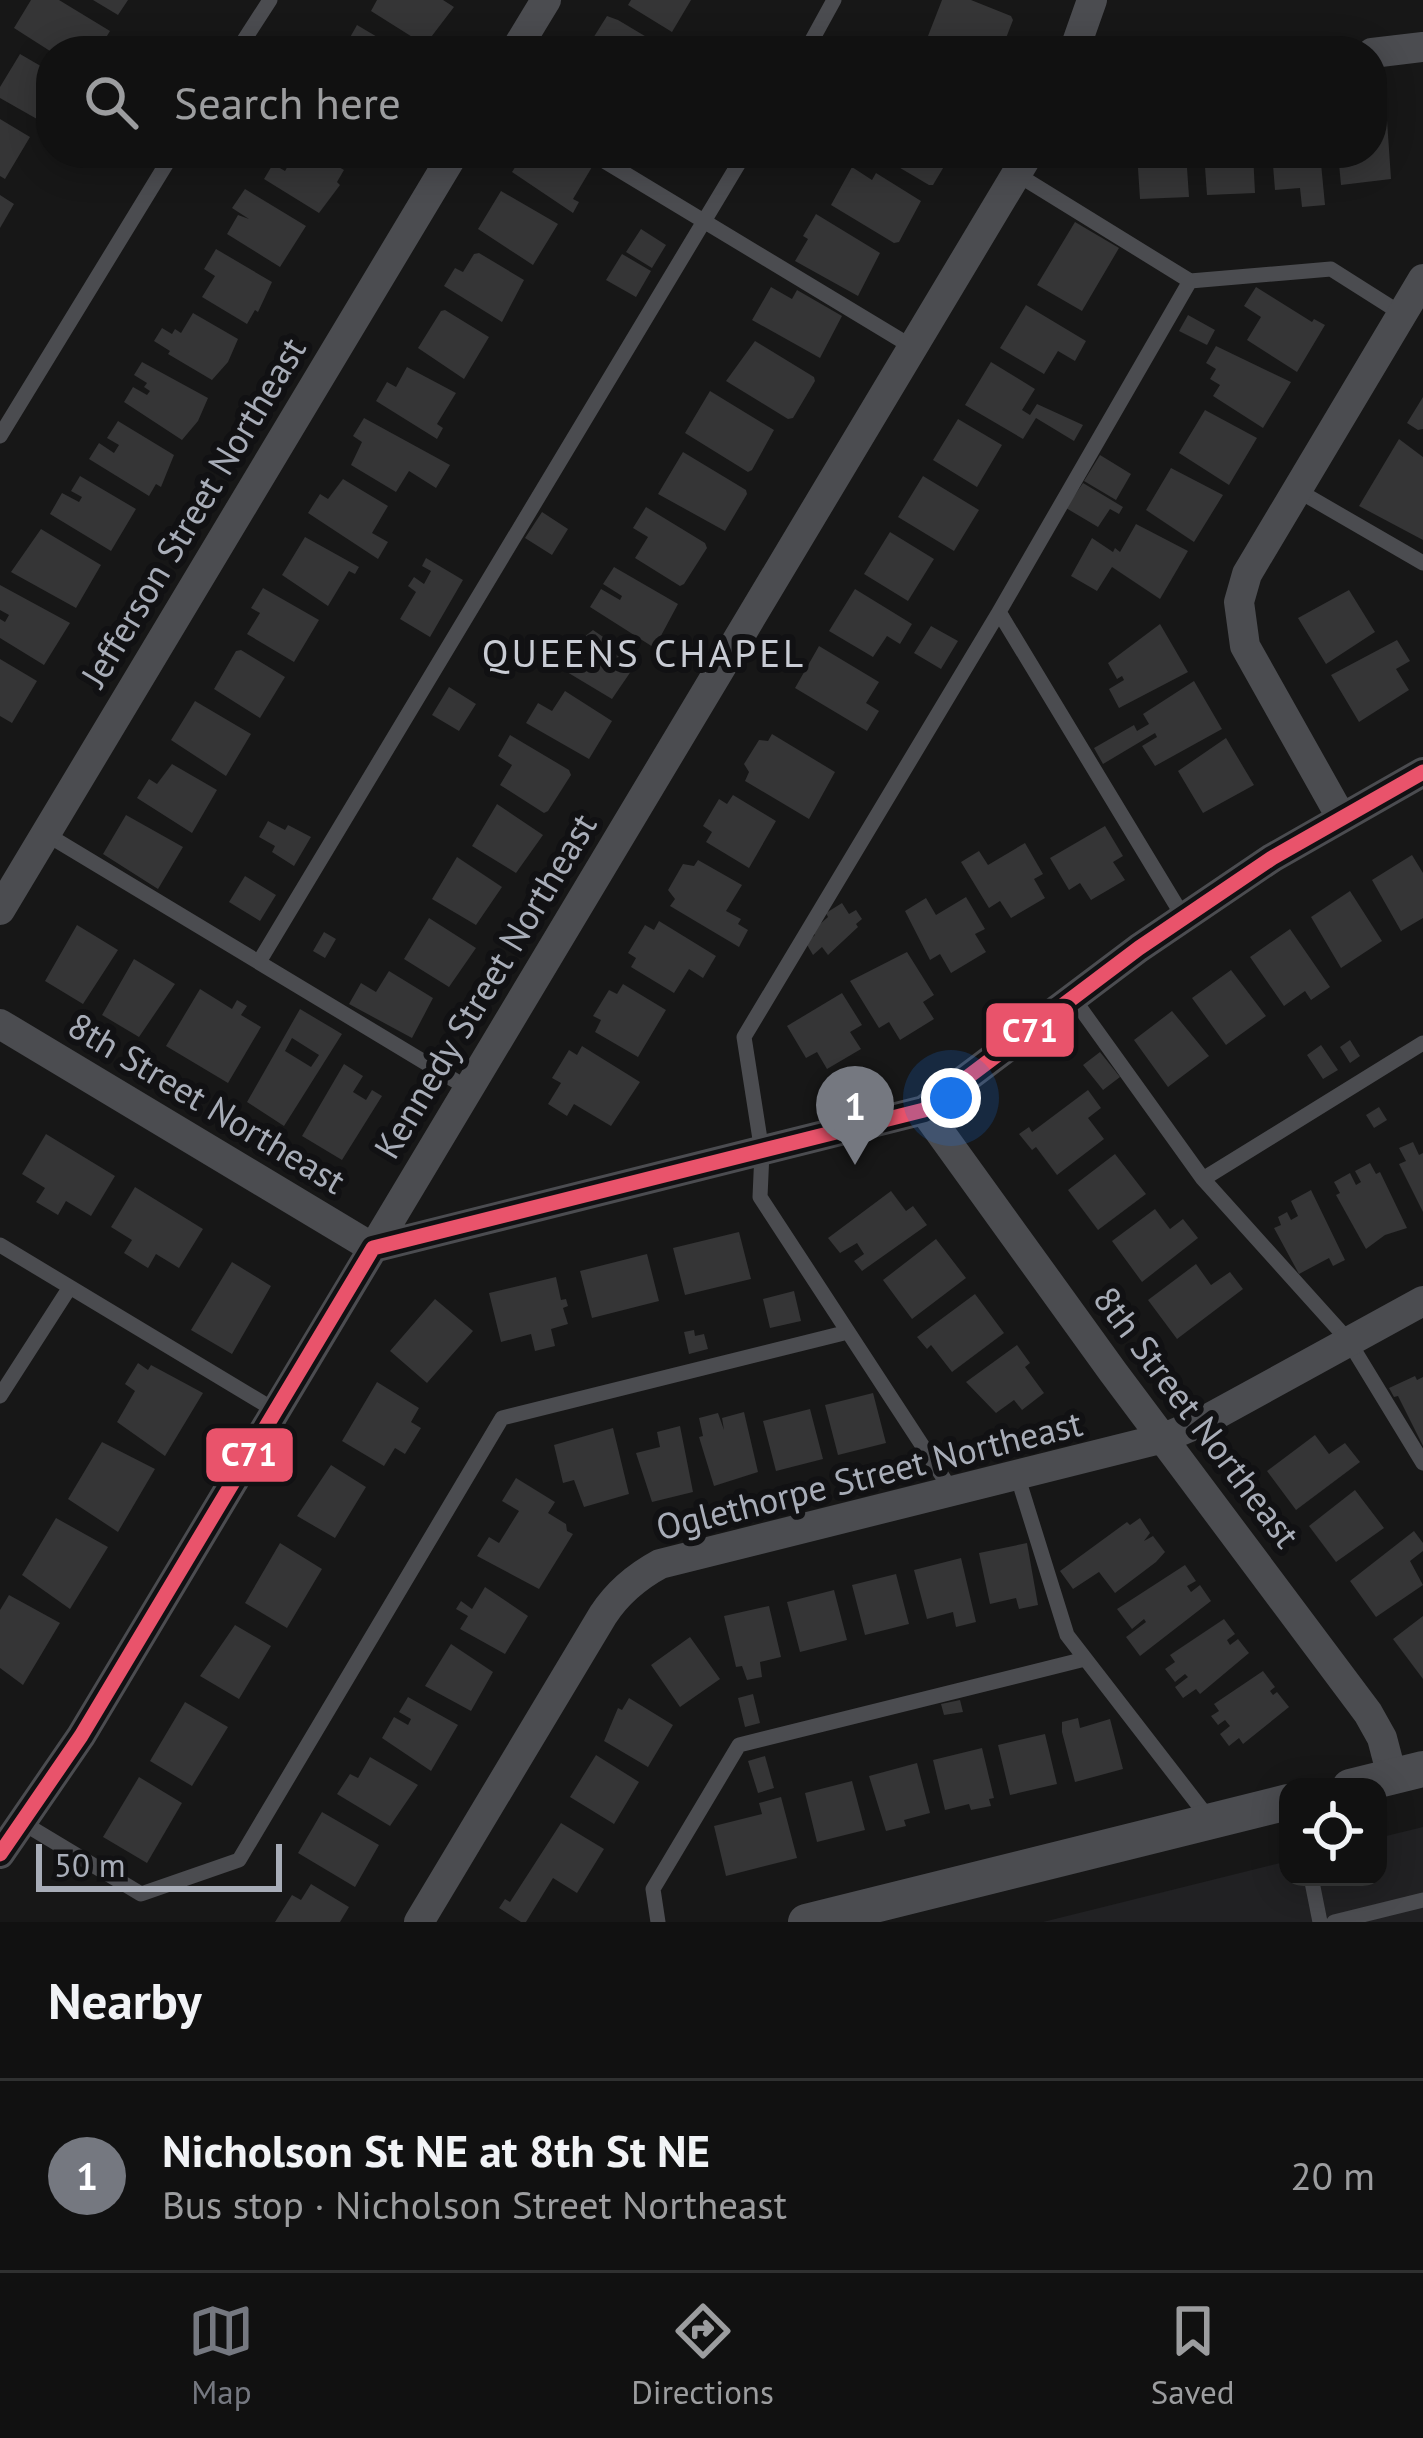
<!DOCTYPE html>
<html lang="en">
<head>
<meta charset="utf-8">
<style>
	:root { --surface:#111; --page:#1e1f1f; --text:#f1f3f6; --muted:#9c9d9f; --line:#303131; --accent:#757880 }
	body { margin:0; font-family:"PT Sans",sans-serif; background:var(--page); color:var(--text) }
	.controls { position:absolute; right:36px; bottom:36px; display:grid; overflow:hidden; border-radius:24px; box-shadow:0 6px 30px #0003 }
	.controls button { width:108px; height:108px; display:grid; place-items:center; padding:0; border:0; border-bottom:3px solid var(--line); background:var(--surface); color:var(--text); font:60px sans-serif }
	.scale { position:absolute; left:36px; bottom:30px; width:246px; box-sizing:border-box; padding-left:12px; border:6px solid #a8adb8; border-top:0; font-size:33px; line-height:42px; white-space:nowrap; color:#a8adb8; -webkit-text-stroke:9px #111113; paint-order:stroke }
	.you { position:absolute; left:951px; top:1098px; width:42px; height:42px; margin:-30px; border:9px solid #fff; border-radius:50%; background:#1a73e8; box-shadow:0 0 0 18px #1a73e833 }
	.badge { display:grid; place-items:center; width:78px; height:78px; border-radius:50%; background:var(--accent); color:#fff; font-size:39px; font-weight:700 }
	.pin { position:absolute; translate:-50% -99px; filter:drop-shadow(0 3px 6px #0008) }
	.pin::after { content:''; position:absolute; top:63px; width:42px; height:36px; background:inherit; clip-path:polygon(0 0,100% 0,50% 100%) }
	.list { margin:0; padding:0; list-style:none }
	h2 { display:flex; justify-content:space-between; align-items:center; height:156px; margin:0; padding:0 48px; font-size:51px }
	h2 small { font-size:39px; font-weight:400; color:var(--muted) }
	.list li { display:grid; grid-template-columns:78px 1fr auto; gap:36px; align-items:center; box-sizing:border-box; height:192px; padding:0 48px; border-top:3px solid var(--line) }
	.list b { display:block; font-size:45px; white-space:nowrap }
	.list p { margin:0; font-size:39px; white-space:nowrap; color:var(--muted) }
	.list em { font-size:39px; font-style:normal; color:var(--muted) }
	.icon { flex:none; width:66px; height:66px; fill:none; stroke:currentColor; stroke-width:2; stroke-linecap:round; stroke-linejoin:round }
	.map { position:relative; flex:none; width:1423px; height:1922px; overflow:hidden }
	.search { position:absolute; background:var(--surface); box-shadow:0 6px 30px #0003; left:36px; right:36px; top:36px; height:132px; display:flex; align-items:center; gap:30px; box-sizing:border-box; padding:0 42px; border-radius:48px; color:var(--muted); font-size:45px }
	.sheet { height:348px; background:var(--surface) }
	nav { display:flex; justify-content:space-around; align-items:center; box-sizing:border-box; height:168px; border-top:3px solid var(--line); background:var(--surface); font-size:33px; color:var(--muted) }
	nav a { display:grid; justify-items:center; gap:6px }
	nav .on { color:var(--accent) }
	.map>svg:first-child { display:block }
	.built { fill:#212123 }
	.building { fill:#353536; fill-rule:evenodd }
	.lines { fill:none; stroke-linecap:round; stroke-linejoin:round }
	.service { stroke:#4b4c50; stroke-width:15 }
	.minor { stroke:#4b4c50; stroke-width:30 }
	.tertiary { stroke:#4b4c50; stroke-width:36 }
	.bus-1-casing { stroke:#111113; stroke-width:24 }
	.bus-1 { stroke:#e9536b; stroke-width:15 }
	.labels { text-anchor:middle; stroke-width:12; stroke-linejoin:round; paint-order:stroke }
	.street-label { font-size:36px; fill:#a8adb8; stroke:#111113 }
	.neighbourhood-label { font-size:39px; letter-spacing:3px; fill:#c9ccd4; stroke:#111113 }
	.line-badge { stroke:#111113; stroke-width:4.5 }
	.badge-label { font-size:33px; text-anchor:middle; font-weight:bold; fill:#fff }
</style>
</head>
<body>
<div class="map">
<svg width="1423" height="1922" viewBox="0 0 1423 1922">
	<rect width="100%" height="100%" fill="#171717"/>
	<path class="built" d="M1423,1827V1922H1043L1288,1861V1877H1378V1838Z"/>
	<path class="building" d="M31,0H59L110,31L99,49L83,40L80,44L91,51H50L14,28Z
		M93,0H128L118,15Z
		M377,0H443L454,7L425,45L371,11Z
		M631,0H691L672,32L628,5Z
		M942,0H971L1011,16L1013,20L1001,51H966L928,36Z
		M607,16L618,20L670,51H585Z
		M357,25L401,51H355L357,47L348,41Z
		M20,54L51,72V127L0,98V87Z
		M0,119L30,137L5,179L0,176Z
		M1387,120L1391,179L1341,185L1338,153H1372V122Z
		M279,153H315L344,170L337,182L340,185L319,213L264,179L273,164L285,171L289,164L277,157Z
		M536,153H569L592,167L573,199L579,202L573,213L512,172L523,155L531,160Z
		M889,153H952L933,185H929L885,159Z
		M1137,153H1186L1189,197L1140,199Z
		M1204,153H1253L1255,193L1207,195Z
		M1272,153H1320L1325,205L1302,207L1300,188L1275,190Z
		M852,167L872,180L876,173L921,201L899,242L894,243L831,205Z
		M245,189L306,226L280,267L227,234L238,215L249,219L232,208Z
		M501,191L558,224L533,265L478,229Z
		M0,195L14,204L0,228Z
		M816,214L880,253L858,296L795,261L808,239L803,236Z
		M1075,222L1119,248L1082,311L1037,285Z
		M641,229L666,245L652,268L626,252Z
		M216,249L272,282L258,312L255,310L247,324L202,297L215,276L204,269Z
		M479,253L524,280L502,322L444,286L455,268L463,272L474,254Z
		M622,254L651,271L636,297L606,280Z
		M771,287L792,299L797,290L842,316L820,358L752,320Z
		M1256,287L1312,322L1314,319L1325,325L1297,372L1247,340L1261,317L1244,306Z
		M1026,305L1086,341L1075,361L1058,351L1044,374L1000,348Z
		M445,310L489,337L464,379L418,348L441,311Z
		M193,313L238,339L228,362L212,380L168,354L170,351L154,341L162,328L172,334L175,329L181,333Z
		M1188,315L1215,330L1207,345L1179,331Z
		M755,341L814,377L815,381L793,418L788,419L726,381Z
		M1216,346L1291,382L1263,428L1213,396L1220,385L1210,379L1216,369L1206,363Z
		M142,362L208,398L198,421L182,440L124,402L133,387L147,395L150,391L144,387L147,383L134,375Z
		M991,362L1035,389L1022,410L1030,415L1037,404L1083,425L1074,441L1036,418L1023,439L965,405Z
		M407,367L456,393L437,424L443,428L437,439L376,401L387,382L396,387Z
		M710,391L774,430L752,470L748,472L685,433Z
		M1423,397V429L1418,430L1407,423Z
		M1205,410L1257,438L1229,485L1179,453Z
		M364,418L450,465L436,488L409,471L396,492L351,465L362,442L353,436Z
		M958,419L1002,445L977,487L933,460Z
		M118,421L174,455L161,487L156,484L149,496L89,459L99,443L114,453L119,445L107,438Z
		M1399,439L1423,457V540L1359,506Z
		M683,452L746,490L747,494L725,531L658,494Z
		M1100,455L1131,474L1116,500L1084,481Z
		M1171,468L1223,495L1194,542L1146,510Z
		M80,476L136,509L111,551L50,514L62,493L79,502L82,497L71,491Z
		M923,476L979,510L954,551L898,517Z
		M343,479L388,506L372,533L388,542L378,559L308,513L320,494L328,499Z
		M1083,483L1123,507L1119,514L1110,509L1098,527L1066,508Z
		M646,507L705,543L707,548L684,584L680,586L635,558L648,537L633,528Z
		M542,512L568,529L552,555L525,538Z
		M1136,524L1188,551L1160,599L1112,567L1097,591L1071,576L1092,538L1113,552L1115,548L1120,552Z
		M41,529L101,565L76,608L11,572Z
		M890,532L934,559L908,601L864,574Z
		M305,537L359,567L355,574L349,571L328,606L282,575Z
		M426,558L463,580L430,637L400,619L416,592L408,586L414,577L424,584L431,571L422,566Z
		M614,567L678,604L656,645L653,647L590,607L601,589L620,600L622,596L603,584Z
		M0,585L70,623L44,665L0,638V619L5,622L9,615L0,610Z
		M263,588L319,620L294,662L247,634L260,613L251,608Z
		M855,589L912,624L900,644L887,636L873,657L829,631Z
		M1349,590L1375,632L1326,664L1298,618Z
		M1160,624L1188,672L1119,708L1109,689L1124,680L1122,676L1117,679L1108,663Z
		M931,626L958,641L941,669L914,653Z
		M593,630L638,661L612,699L567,672L584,644L579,641Z
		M1397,640L1410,661L1396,669L1409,690L1359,722L1331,675Z
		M819,646L879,682L866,703L879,711L867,731L795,688Z
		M241,650L285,677L260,718L214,689L236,651Z
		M0,659L37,681L12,723L0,716Z
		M1194,681L1222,729L1155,766L1142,746L1157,737L1155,733L1103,764L1094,748L1134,725L1137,731L1149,724L1143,714Z
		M449,687L476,704L459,731L432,715Z
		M565,691L612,721L589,759L526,723L538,703L552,711Z
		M195,701L251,734L226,776L171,740Z
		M772,734L835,772L809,819L745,781L749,772L744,764L759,740L768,741Z
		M510,735L569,770L571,775L548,811L544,813L500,785L512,765L498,756Z
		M1226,738L1254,785L1203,813L1178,771Z
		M172,764L217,790L192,833L137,798L149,779L157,784Z
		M733,795L776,821L749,868L706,842L712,832L703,826L719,799L727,804Z
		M497,804L543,835L516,873L472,846Z
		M126,815L183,847L158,889L103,854Z
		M268,821L285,830L288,825L311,837L294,866L272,852L275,846L259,837Z
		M1105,826L1123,856L1113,862L1125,880L1091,900L1080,883L1069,890L1050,858Z
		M1025,843L1043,874L1034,879L1045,898L1011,918L1000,901L989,908L961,862L979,851L988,865Z
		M1412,855L1423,873V918L1401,931L1372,880Z
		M457,857L502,887L476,925L432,899Z
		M698,860L742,885L726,911L741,919L738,924L748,930L739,947L670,906L675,899L668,890L683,864L694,866Z
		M245,876L276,895L260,921L229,902Z
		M1350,891L1382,941L1341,968L1311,917Z
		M966,897L985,929L975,934L986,952L951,973L940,954L930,960L905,911L926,898L936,915Z
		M842,903L849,914L856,910L862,919L856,924L858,927L828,955L822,947L813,955L806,943L815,935L812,931L828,917L826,913Z
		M429,918L476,948L449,987L404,959Z
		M659,921L716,956L703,978L689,969L674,993L631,967L636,958L628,953L645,925L654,930Z
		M77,925L118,950L83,1004L45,981Z
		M1290,929L1330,987L1311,1000L1305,991L1284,1006L1250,957Z
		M324,932L336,939L325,958L313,951Z
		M907,952L934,995L923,1002L934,1019L900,1040L889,1022L879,1028L850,981Z
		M134,959L175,984L139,1037L102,1015Z
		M1231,970L1266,1016L1226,1045L1192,998Z
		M389,971L433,998L412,1038L349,1004L361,983L376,992Z
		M623,984L666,1010L638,1057L595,1032L601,1020L593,1016L609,990L617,994Z
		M200,989L232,1009L237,1000L247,1006L241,1015L261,1027L228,1083L166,1046Z
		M842,993L862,1025L850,1032L861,1049L827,1069L817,1052L806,1058L787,1026Z
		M300,1009L342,1034L284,1126L247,1102ZM292,1038L319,1055L311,1067L285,1051Z
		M1172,1011L1209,1056L1168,1087L1134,1040Z
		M1350,1040L1360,1056L1350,1063L1340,1047Z
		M1321,1045L1338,1070L1323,1079L1307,1055Z
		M582,1046L640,1082L611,1126L574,1104L567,1116L548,1104L561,1083L552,1078L569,1050L577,1055Z
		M1100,1052L1120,1077L1103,1090L1083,1065Z
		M344,1064L363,1076L353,1092L366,1100L372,1090L382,1096L342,1160L302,1136Z
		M1088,1090L1101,1108L1088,1118L1104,1139L1057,1175L1036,1147L1032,1150L1019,1134L1029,1127L1032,1132Z
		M1379,1107L1387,1120L1374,1128L1366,1115Z
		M46,1134L115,1176L91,1216L66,1201L58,1215L36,1202L45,1188L22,1174Z
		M1413,1142L1419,1155L1423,1153V1212L1399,1164L1406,1161L1399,1148Z
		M1115,1154L1146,1194L1098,1230L1068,1190Z
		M1370,1163L1376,1174L1380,1172L1407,1228L1385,1235L1366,1249L1336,1195L1340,1193L1334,1182L1350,1173L1356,1185L1361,1182L1355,1171Z
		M135,1187L203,1229L179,1268L156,1254L148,1268L124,1253L132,1240L111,1227Z
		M1311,1190L1345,1260L1333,1266L1329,1258L1299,1274L1274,1228L1281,1225L1278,1217L1287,1212L1291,1220L1298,1216L1291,1201Z
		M891,1191L906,1211L913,1206L927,1225L862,1271L854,1261L864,1254L857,1243L840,1253L828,1238Z
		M1155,1209L1170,1229L1183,1219L1198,1238L1142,1282L1112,1241Z
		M739,1232L751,1279L685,1295L673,1248Z
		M936,1239L966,1278L912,1319L883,1280Z
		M647,1254L659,1301L592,1318L580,1271Z
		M232,1262L271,1286L232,1354L191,1330Z
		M1196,1264L1211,1285L1230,1272L1243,1289L1177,1339L1148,1300Z
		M556,1277L561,1300L566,1299L568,1306L563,1308L568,1324L551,1329L555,1346L535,1351L531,1334L501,1342L489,1293Z
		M794,1291L801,1321L770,1328L763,1299Z
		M975,1294L1004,1333L952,1372L931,1345L927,1349L917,1337Z
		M435,1299L473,1331L427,1383L390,1351Z
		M694,1330L695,1336L704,1334L708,1349L689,1354L684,1332Z
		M1017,1345L1030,1363L1025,1367L1044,1393L1022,1410L1014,1400L996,1413L966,1382Z
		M138,1363L148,1370L151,1365L203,1393L165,1456L117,1422L135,1391L125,1384Z
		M1415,1376L1417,1380L1423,1377V1446L1398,1396L1394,1397L1389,1388Z
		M377,1382L419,1408L411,1422L421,1428L405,1454L395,1448L384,1466L342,1441Z
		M873,1393L886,1443L838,1455L825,1405Z
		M810,1409L823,1459L776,1471L763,1421Z
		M744,1412L758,1472L714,1486L699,1437L703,1436L699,1418L718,1413L724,1430L722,1418Z
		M680,1426L693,1492L652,1502L636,1453L660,1447L657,1432Z
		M613,1428L629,1494L584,1507L574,1480L563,1483L554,1445Z
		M1315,1435L1329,1454L1345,1443L1360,1462L1296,1510L1267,1471Z
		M102,1442L155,1469L118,1532L68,1499Z
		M331,1465L366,1487L335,1538L297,1516Z
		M516,1478L555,1502L548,1513L566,1524L567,1531L573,1534L539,1589L477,1556L489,1537L499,1543L519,1511L502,1501Z
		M1355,1490L1384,1528L1336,1562L1309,1526Z
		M56,1518L108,1547L70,1609L22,1575Z
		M1140,1518L1150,1533L1144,1541L1153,1536L1165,1552L1156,1562L1115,1593L1099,1572L1073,1589L1060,1571L1127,1522L1130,1525Z
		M1414,1531L1423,1543V1551L1410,1561L1423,1585L1376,1617L1350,1581Z
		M280,1543L322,1569L287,1628L245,1603Z
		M1027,1543L1038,1605L1019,1609L1016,1598L990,1604L979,1553Z
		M961,1558L976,1622L956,1627L953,1612L927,1619L914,1570Z
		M1185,1565L1196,1581L1187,1586L1191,1592L1200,1585L1211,1601L1140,1656L1126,1637L1146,1622L1144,1619L1132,1629L1117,1609Z
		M896,1574L909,1624L865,1635L852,1585Z
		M485,1587L528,1616L505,1654L460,1629L468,1616L456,1609L461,1601L472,1609Z
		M834,1590L847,1640L800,1652L787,1602Z
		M9,1595L60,1623L23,1685L0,1668V1610Z
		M769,1606L781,1657L760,1662L762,1677L747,1680L742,1666L736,1667L724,1616Z
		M1423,1616V1679L1393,1639Z
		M1224,1619L1235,1634L1227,1640L1230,1645L1238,1639L1249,1653L1200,1694L1196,1689L1183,1698L1175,1687L1188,1677L1185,1674L1175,1682L1165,1669L1175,1662L1170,1655Z
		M235,1625L271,1646L239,1699L200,1676Z
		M690,1637L720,1679L680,1707L651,1665Z
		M451,1644L493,1672L471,1711L425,1686Z
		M1263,1671L1275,1687L1270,1691L1273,1695L1277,1692L1289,1707L1243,1744L1239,1738L1229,1746L1220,1734L1230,1726L1225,1720L1218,1725L1211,1716L1219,1711L1214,1704Z
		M753,1694L760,1723L745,1727L738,1698Z
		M408,1697L458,1725L431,1771L382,1738L394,1717L408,1725L411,1719L399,1712Z
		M629,1698L673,1725L648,1767L604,1741L618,1708L622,1710Z
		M960,1700L963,1712L944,1715L941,1704Z
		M185,1702L228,1727L192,1786L150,1761Z
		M1078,1718L1080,1728L1110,1719L1123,1769L1075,1782L1062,1732V1722Z
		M1045,1734L1057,1784L1010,1795L998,1745Z
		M982,1748L994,1798L989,1799L991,1806L971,1810L969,1804L945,1810L933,1760Z
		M596,1755L639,1782L614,1824L570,1797Z
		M765,1756L774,1788L758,1793L748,1761Z
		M370,1757L418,1785L390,1826L337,1794L350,1774L358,1778Z
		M917,1763L930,1813L904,1820L906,1826L886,1831L869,1776Z
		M139,1777L182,1803L147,1863L103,1837Z
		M852,1781L865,1830L817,1842L805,1793Z
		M781,1797L797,1858L726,1876L714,1826L762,1814L759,1803Z
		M322,1812L379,1845L355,1887L298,1853Z
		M561,1823L604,1849L577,1893L553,1878L526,1922H521L499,1908L505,1899L510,1902Z
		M311,1884L349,1907L340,1922H275L292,1895L301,1900Z"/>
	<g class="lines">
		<path class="service" d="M237,51L270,0
			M806,51L834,0
			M591,153L914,348
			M1190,281L1331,269L1402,314
			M0,436L173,153
			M1297,490L1423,563
			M999,612L1184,918
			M46,834L469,1089
			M259,962L745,153
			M1073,998L1203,1179L1348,1340L1423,1463
			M1203,1179L1423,1043
			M0,1245L276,1411
			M0,1396L70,1287
			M1018,1478L1067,1635L1210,1820
			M952,1491L760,1197L762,1152L744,1037L999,612L1190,281L1018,175
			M23,1823L141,1894L239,1860L502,1418L848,1332
			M1311,1877L1320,1922
			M658,1922L653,1889L739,1745L1085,1659
			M1334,1922L1423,1900"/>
		<path class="minor" d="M515,51L546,0
			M1074,51L1092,0
			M1372,53L1423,47
			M1341,817L1245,646L1239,602L1247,574L1423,279
			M0,910L454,153
			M0,1024L373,1248
			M924,1110L1113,1372L1368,1713L1382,1738L1392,1776
			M373,1248L924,1110L1139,948L1272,858L1423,772
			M0,1854L81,1736L1029,153
			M419,1922L603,1615C618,1592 636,1577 660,1564L1164,1438L1206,1420L1423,1301"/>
		<path class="tertiary" d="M1350,1787L1423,1769
			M806,1922L1288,1802"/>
		<g class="bus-1-casing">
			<path id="bus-1" d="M0,1854L81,1736L373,1248L924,1110L1139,948L1272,858L1423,772"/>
		</g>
		<use href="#bus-1" class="bus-1"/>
	</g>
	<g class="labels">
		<g class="street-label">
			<text transform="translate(193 512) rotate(-59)" y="13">Jefferson Street Northeast</text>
			<text transform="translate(485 986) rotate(-59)" y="13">Kennedy Street Northeast</text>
			<text transform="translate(207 1103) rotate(31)" y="13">8th Street Northeast</text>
			<text transform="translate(1197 1417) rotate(53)" y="13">8th Street Northeast</text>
			<text transform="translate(869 1475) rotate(-14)" y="13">Oglethorpe Street Northeast</text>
		</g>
		<g class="neighbourhood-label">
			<text x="644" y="667">QUEENS CHAPEL</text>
		</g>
	</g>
	<g class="line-badge">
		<rect x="984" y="1001" width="92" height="58" rx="12" fill="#e9536b"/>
		<rect x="204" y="1426" width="91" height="58" rx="12" fill="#e9536b"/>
	</g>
	<g class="badge-label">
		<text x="1030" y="1042">C71</text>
		<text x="249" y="1466">C71</text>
	</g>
</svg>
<div class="controls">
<button><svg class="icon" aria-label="locate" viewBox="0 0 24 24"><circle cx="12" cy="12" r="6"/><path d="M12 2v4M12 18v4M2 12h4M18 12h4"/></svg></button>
</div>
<div class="scale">50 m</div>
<div class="you"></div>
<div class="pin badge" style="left:855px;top:1165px">1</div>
<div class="search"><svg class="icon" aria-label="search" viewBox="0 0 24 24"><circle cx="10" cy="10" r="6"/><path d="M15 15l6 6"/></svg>Search here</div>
</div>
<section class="sheet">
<h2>Nearby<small></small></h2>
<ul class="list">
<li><span class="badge">1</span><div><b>Nicholson St NE at 8th St NE</b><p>Bus stop · Nicholson Street Northeast</p></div><em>20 m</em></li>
</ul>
</section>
<nav>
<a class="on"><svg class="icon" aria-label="map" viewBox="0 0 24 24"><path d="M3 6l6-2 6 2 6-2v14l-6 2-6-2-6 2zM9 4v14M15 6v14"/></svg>Map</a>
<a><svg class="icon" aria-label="directions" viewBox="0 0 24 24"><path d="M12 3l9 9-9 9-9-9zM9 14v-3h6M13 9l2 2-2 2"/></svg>Directions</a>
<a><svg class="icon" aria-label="saved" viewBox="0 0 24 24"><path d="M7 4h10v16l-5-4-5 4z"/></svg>Saved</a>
</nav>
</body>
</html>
